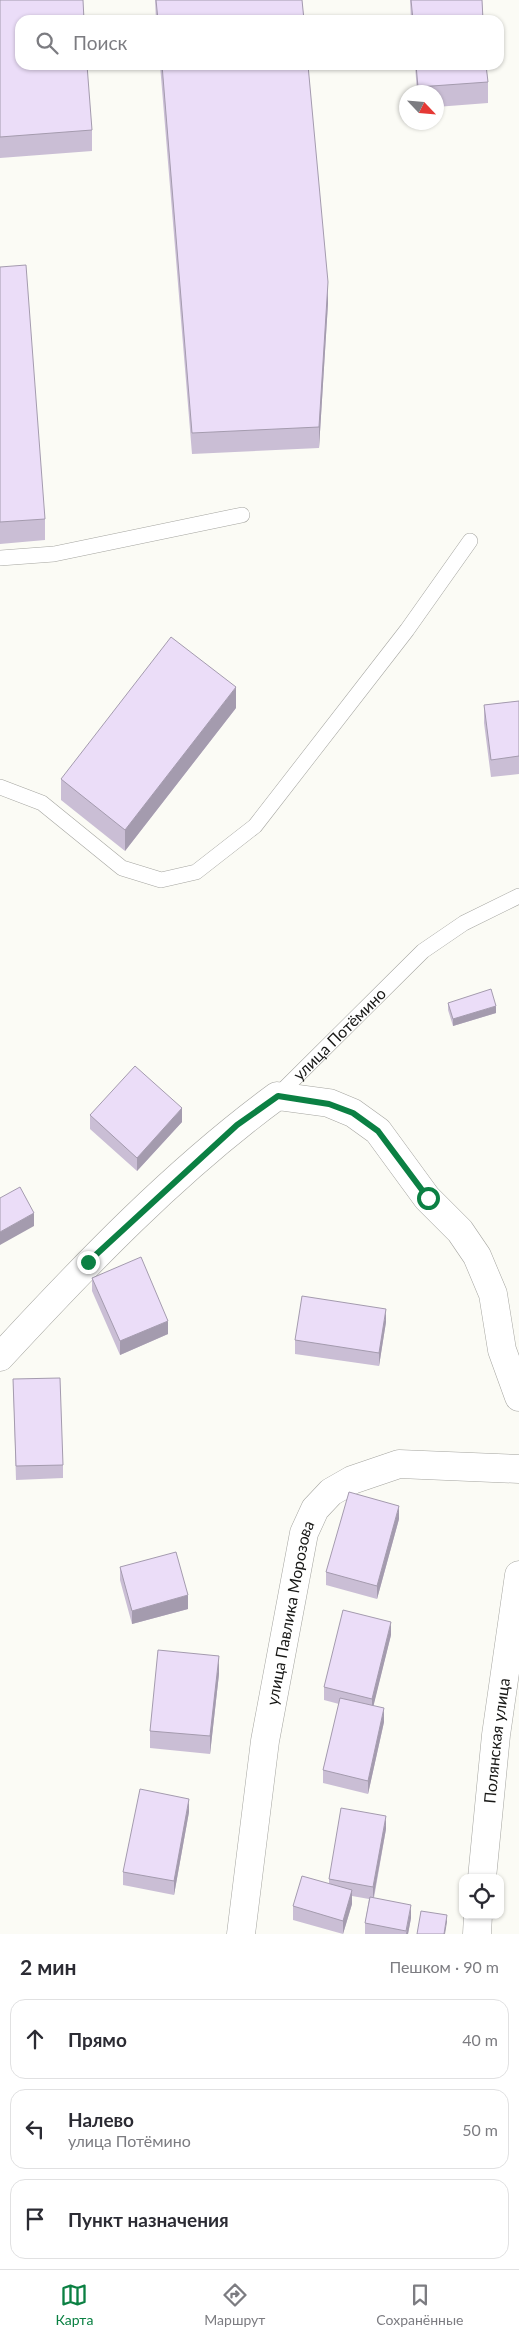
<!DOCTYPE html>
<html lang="ru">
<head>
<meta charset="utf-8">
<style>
	:root { --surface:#fff; --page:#f2f2f3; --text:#2b2b33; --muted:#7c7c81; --line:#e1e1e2; --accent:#0b8043 }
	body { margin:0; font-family:Lato,sans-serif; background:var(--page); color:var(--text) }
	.controls { position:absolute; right:15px; bottom:15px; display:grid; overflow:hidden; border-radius:10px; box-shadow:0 1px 4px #0004 }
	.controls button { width:45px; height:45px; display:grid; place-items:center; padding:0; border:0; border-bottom:1px solid var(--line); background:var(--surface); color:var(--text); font:25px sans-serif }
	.compass { position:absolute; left:399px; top:85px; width:45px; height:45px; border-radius:50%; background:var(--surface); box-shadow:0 1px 4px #0004; rotate:116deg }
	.stop { position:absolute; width:15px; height:15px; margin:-11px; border:4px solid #0b8043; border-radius:50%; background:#fff }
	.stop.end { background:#0b8043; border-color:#fff; box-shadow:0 1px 5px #0008 }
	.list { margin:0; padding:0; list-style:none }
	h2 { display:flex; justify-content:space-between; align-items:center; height:65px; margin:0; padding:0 20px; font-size:21px }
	h2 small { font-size:16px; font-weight:400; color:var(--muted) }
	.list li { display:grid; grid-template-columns:32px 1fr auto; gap:15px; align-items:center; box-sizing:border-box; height:80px; margin:0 10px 10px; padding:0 10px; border:1px solid var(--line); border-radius:15px }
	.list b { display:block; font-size:19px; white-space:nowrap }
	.list p { margin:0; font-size:16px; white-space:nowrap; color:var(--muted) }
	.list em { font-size:16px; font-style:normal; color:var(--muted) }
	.icon { flex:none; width:28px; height:28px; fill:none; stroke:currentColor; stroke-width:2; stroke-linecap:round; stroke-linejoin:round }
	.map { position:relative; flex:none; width:519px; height:1934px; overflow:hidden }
	.search { position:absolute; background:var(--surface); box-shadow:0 1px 4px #0004; left:15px; right:15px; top:15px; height:55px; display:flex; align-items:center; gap:12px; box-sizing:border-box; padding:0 18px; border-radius:15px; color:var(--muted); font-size:19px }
	.sheet { height:335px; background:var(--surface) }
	nav { display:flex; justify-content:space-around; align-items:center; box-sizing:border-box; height:70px; border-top:1px solid var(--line); background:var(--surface); font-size:14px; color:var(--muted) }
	nav a { display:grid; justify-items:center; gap:2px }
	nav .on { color:var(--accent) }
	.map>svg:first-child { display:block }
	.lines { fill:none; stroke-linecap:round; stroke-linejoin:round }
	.lane-casing { stroke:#a5a5a0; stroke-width:16 }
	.street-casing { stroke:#a5a5a0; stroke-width:29 }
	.lane { stroke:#fff; stroke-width:15 }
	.street { stroke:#fff; stroke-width:28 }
	.wall { fill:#cabed5 }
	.shaded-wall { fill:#a49bae }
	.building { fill:#ebddf8; stroke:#a49bae }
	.route { stroke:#0b8043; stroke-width:6 }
	.labels { text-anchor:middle; stroke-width:5; stroke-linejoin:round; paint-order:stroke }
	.street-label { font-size:16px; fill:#181816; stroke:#fbfbf5 }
</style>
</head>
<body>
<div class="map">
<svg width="519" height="1934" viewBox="0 0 519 1934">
	<rect width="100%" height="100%" fill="#fbfbf5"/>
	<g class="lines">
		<g class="lane-casing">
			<g id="lane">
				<path d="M0,558L54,554L242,515"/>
				<path d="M0,787L42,803L122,868L161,880L196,872L255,826L407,630L470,541"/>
				<path id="s1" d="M277,1096L423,951L464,923L519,896"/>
			</g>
		</g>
		<g class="street-casing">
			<g id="street">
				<path d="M0,1357C86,1264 175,1171 277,1096L329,1103L353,1113L378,1131L427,1198L460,1231L477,1256L493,1294L502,1350L519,1397"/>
				<path id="s2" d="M482,1878L496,1735L519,1575"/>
				<path id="s3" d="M241,1934L265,1741L304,1533L315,1509L331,1492L352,1480L399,1464L519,1469"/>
				<path d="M477,1934L478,1915"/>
			</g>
		</g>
		<use href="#lane" class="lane"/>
		<use href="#street" class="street"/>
	</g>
	<path class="wall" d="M0,0L92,130V151L0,158Z
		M155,0H302L304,20H156Z
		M410,0H482L483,20H411Z
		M160,65H308L328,303L319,448L192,454Z
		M415,65H486L488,82V103L436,107V92H417Z
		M0,267L45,519V540L0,544Z
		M519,701V774L491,777L484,723V705Z
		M236,708L125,851L61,800V779Z
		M448,1003L496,1013L453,1026L448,1010Z
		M90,1115L182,1122L137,1171L90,1129Z
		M92,1278L168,1334L120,1355L92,1291Z
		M386,1322L379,1366L295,1354V1340Z
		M13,1379L63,1465V1478L16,1480Z
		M399,1519L377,1599L326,1585V1572Z
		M120,1567L188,1609L132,1624L120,1580Z
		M391,1635L373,1706L384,1722L368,1794L323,1783V1770L339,1704L324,1700V1687Z
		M219,1674L210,1754L150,1748V1731Z
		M189,1812L174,1895L123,1885V1872Z
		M386,1829L374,1898L411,1918L408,1934H365V1923L369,1899L352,1896V1904L343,1934L293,1920V1906L329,1884V1879Z"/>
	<path class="shaded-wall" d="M328,282V303L319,448V427Z
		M236,687V708L125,851V830Z
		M496,1006V1013L453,1026V1019Z
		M182,1108V1122L137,1171V1158Z
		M34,1213V1226L0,1245V1232Z
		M386,1309V1322L379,1366V1353Z
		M168,1321V1334L120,1355V1341Z
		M399,1506V1519L377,1599V1586Z
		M188,1595V1609L132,1624V1611Z
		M391,1622V1635L372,1712V1699Z
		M219,1656V1674L210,1754V1736Z
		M384,1708V1722L368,1794V1781Z
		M189,1799V1812L174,1895V1881Z
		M386,1816V1829L373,1900V1887Z
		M352,1890V1904L343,1934V1921Z
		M411,1905V1918L408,1934H406Z
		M447,1915V1922L445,1934H444Z"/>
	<path class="building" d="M0,0H83L84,20H20V65H87L92,130L0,137Z
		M156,0H302L304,20H158Z
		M411,0H482L483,20H413Z
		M162,65H308L328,282L319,427L192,433Z
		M416,65H486L488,82L418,87Z
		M26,265L45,519L0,522V267Z
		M171,637L236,687L125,830L61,779Z
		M519,701V756L491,760L484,705Z
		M491,989L496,1006L453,1019L448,1003Z
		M135,1066L182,1108L137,1158L90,1115Z
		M20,1187L34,1213L0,1232V1198Z
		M141,1257L168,1321L120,1341L92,1278Z
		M302,1296L386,1309L379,1353L295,1340Z
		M60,1378L63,1465L16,1466L13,1379Z
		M349,1492L399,1506L377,1586L326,1572Z
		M176,1552L188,1595L132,1611L120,1567Z
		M343,1610L391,1622L372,1699L324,1687Z
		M158,1650L219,1656L210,1736L150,1731Z
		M340,1698L384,1708L368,1781L323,1770Z
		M140,1789L189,1799L174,1881L123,1872Z
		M341,1808L386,1816L373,1887L329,1879Z
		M302,1876L352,1890L343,1921L293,1906Z
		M370,1897L411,1905L406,1931L365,1923Z
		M421,1911L447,1915L444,1934H417Z"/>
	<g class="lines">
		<path class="route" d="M88,1262L237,1125L278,1096L329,1104L353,1113L378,1131L428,1198"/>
	</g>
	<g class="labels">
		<g class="street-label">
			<text dy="6" stroke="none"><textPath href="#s1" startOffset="88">улица Потёмино</textPath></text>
			<text dy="6" stroke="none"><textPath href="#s3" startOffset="325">улица Павлика Морозова</textPath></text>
			<text dy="6" stroke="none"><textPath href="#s2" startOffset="138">Полянская улица</textPath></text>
		</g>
	</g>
</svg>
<div class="controls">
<button><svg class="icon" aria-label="locate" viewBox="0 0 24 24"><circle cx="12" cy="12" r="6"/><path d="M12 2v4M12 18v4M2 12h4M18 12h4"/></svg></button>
</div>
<svg class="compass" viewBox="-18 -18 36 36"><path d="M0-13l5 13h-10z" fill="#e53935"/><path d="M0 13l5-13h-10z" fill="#7c7c81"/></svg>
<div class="stop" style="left:428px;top:1198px"></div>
<div class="stop end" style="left:88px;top:1262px"></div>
<div class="search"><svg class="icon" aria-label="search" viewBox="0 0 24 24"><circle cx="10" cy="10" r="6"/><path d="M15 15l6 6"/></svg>Поиск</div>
</div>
<section class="sheet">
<h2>2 мин<small>Пешком · 90 m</small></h2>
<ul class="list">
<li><svg class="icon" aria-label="ahead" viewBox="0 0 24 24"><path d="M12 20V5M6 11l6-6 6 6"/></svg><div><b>Прямо</b></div><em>40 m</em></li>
<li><svg class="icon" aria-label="left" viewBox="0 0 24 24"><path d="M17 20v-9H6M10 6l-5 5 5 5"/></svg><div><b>Налево</b><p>улица Потёмино</p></div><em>50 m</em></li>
<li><svg class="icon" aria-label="arrive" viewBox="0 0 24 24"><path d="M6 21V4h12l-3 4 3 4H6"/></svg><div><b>Пункт назначения</b></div></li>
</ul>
</section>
<nav>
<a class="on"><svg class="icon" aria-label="map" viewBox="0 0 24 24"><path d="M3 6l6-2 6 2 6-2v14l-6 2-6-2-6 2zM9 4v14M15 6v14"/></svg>Карта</a>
<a><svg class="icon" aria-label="directions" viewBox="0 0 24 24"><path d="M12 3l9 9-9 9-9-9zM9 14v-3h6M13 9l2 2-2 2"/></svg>Маршрут</a>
<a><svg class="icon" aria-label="saved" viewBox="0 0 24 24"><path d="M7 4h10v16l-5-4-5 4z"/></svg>Сохранённые</a>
</nav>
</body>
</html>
